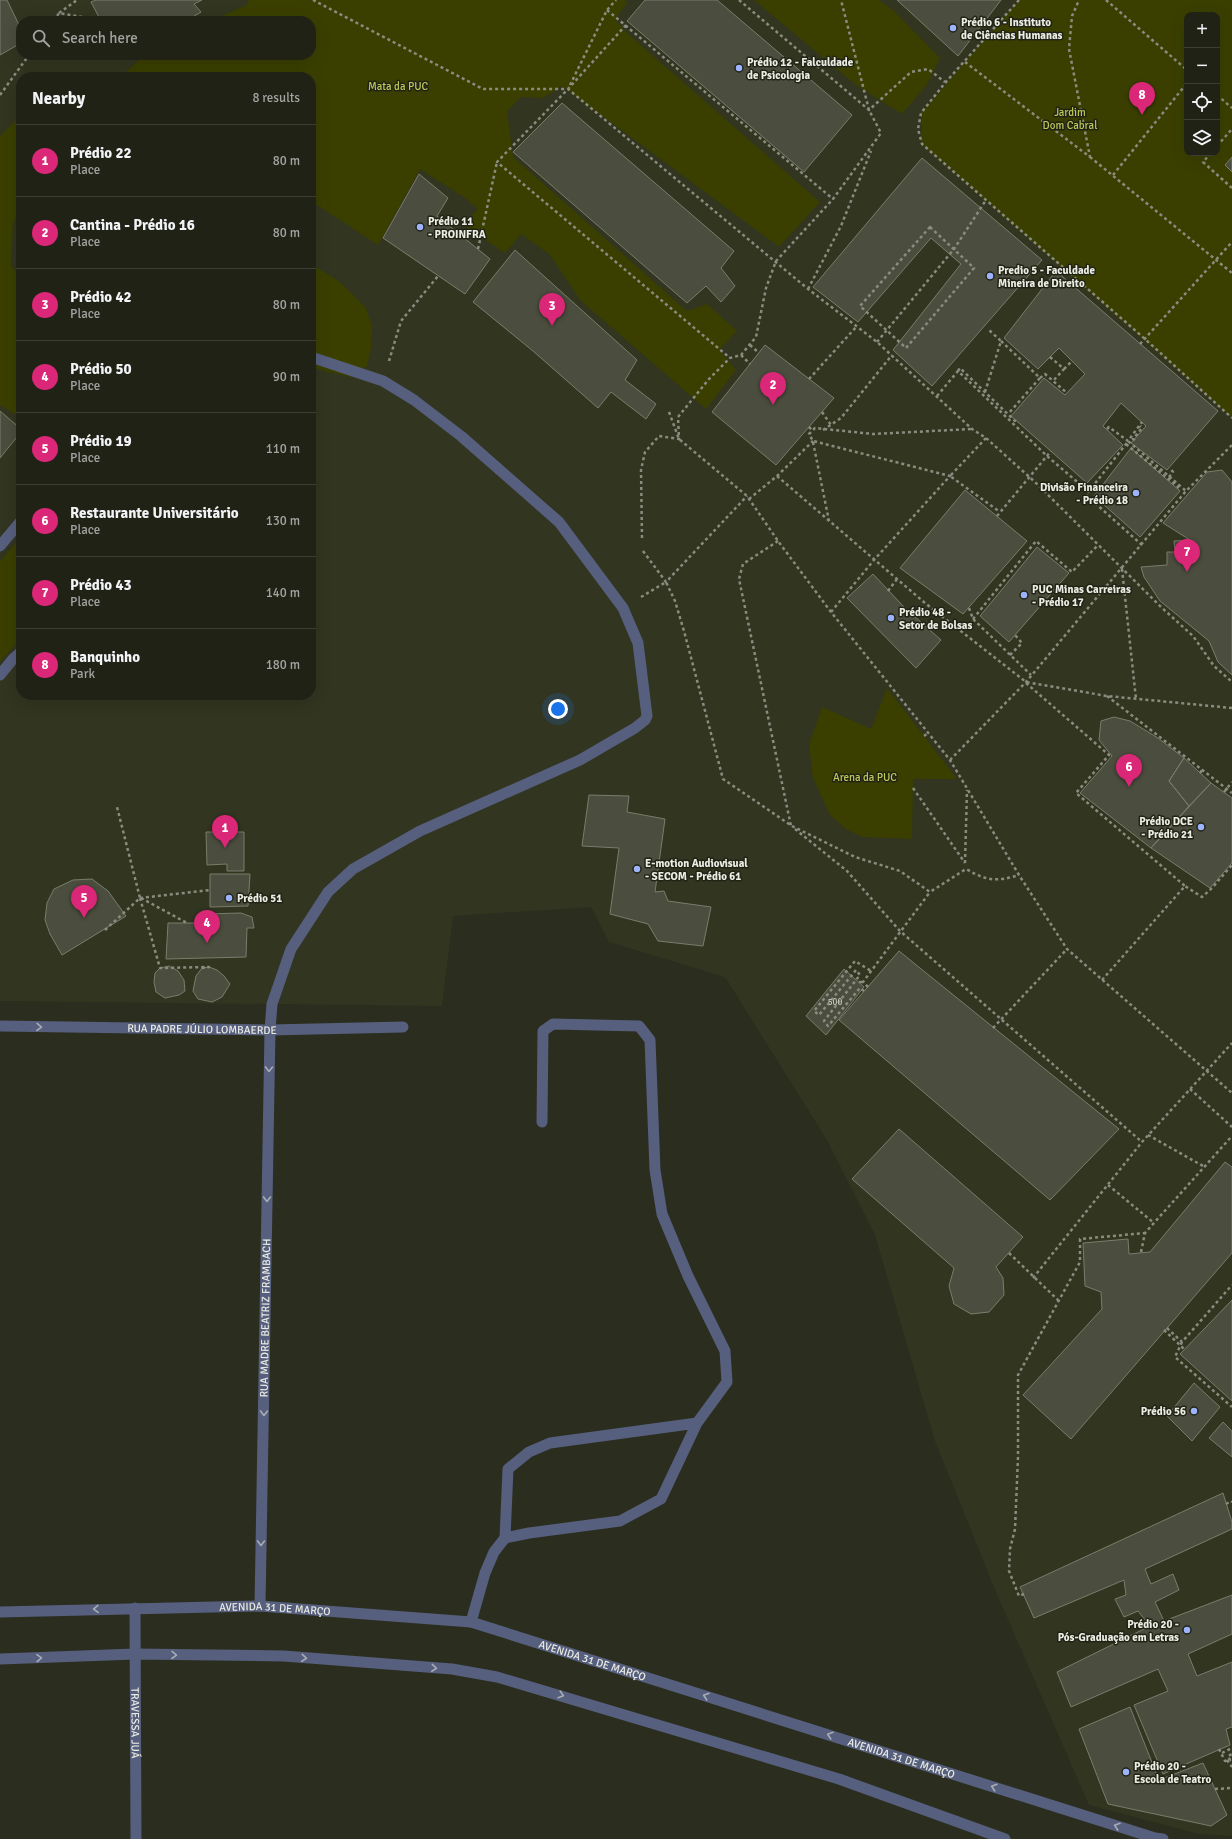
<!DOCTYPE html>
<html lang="en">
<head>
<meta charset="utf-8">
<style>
	:root { --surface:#202216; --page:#282a1f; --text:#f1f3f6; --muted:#a2a4a1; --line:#3d3f35; --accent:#db2777 }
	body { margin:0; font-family:Signika,sans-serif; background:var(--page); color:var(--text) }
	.controls { position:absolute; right:12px; top:12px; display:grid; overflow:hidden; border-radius:8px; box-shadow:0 4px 16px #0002 }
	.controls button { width:36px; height:36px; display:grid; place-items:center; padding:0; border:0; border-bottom:1px solid var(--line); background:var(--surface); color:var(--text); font:20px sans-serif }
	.you { position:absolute; left:558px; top:709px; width:14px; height:14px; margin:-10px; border:3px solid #fff; border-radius:50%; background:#1a73e8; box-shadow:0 0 0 6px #1a73e833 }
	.badge { display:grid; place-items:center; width:26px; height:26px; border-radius:50%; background:var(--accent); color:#fff; font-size:13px; font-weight:700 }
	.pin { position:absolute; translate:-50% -33px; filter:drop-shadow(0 1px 2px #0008) }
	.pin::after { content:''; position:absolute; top:21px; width:14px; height:12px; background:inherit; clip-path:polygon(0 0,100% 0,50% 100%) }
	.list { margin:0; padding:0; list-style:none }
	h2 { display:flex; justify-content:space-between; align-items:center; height:52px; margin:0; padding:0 16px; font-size:17px }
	h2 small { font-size:13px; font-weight:400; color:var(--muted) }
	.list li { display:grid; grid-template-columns:26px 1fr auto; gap:12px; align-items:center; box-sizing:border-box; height:72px; padding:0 16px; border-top:1px solid var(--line) }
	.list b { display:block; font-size:15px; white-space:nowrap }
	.list p { margin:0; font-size:13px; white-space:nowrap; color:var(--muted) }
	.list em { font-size:13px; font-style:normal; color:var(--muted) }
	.icon { flex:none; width:22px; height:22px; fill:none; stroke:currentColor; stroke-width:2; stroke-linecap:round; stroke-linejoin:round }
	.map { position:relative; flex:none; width:1232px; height:1839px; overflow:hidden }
	.search { position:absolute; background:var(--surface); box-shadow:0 4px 16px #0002; left:16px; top:16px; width:300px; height:44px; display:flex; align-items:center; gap:10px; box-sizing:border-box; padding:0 14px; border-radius:16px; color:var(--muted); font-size:15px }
	.panel { position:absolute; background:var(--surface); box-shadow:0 4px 16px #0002; left:16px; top:72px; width:300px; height:628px; border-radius:16px }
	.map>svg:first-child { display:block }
	.built { fill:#323520; fill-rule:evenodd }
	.green { fill:#3a3f00; fill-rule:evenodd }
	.building { fill:#4b4e3e; stroke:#7a7d6c }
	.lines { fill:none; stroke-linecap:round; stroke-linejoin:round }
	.path { stroke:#8b8c80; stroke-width:2.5; stroke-dasharray:3 3; stroke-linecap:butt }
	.service { stroke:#565f7d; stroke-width:11 }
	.minor { stroke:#565f7d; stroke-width:11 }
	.tertiary { stroke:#565f7d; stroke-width:11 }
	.oneway { stroke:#a8adb5 }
	.poi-dot { fill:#9db4fd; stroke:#212315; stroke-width:1.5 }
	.labels { text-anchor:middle; stroke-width:3; stroke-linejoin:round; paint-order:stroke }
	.number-label { font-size:9px; fill:#c3c4ba }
	.poi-label { font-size:11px; font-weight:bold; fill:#ebece3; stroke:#212315; text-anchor:start }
	.park-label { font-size:11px; fill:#bdca57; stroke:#212315 }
	.street-label { font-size:11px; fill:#ebece3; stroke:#212315 }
</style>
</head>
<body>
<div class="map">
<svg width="1232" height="1839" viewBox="0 0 1232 1839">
	<rect width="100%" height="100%" fill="#2b2d1e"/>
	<path class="built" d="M0,0H1232V1836L1199,1834L1089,1805L996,1592L935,1441L875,1235L827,1140L725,977L609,942L591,907L453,916L442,1006L0,1001ZM1187,15H1217V153H1187ZM21,21H311V55H21ZM21,77H311V695H21Z"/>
	<path class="green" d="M249,0H625L627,3L615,19L628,34L820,202L779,247L562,86L543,98L521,97L507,111L513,157L687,311L707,304L737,331L719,350L736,370L706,409L581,301L549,254L521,234L505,253L463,225L478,209L465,198L420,169L378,245L311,201V77H121L144,55H311V21H210L247,5Z
		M754,0H879L893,10L940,58L926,86L902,114L856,85Z
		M1019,0H1232V418L922,144L921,113ZM1187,15H1217V153H1187Z
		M21,115V200L13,225L11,266L21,277V418L0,405V136Z
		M311,264L340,282L366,308L372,327L371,348L367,366L351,377L319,370L311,365Z
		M21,537V638L0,662V561Z
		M887,688L957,779H913L912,839L862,837L846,829L830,815L813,778L809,745L822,707L871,729Z"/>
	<path class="building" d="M0,0H7L21,29V43L0,55Z
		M96,0H202L194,4L201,12L186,21H101L91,2Z
		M645,0H717L852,115L804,172L627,21Z
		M897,0H1001L958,56Z
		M562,103L734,251L721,268L735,286L721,302L706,286L687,303L513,152Z
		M1232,157V172L1225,165Z
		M922,158L1042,260L932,386L893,350L961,264L931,238L858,322L813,287Z
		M419,174L448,198L437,216L490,259L465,294L383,238Z
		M515,250L637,360L625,380L656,404L646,419L611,392L598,408L533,351L473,302Z
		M1056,271L1218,411L1167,470L1131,443L1146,426L1121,403L1103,426L1123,445L1087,483L1011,416L1044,378L1065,395L1085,374L1059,348L1038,369L1004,338Z
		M765,345L834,398L776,465L712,412Z
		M0,411L21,429V432L0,458Z
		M1131,448L1180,491L1140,537L1094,496Z
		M1222,470L1232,482V675L1218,662L1209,641L1160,601L1144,577L1141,567L1167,565V552H1175L1174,541L1190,540L1163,523L1207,472Z
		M965,490L1027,541L963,614L900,568Z
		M1037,547L1069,573L1009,642L980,616Z
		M873,574L904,607L941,640L916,668L847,598Z
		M1114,717L1130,721L1158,738L1184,758L1169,781L1189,806L1151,848L1080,793L1112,756L1099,740L1101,721Z
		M1184,758L1211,783L1189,806L1169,781Z
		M1211,783L1232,798V863L1210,888L1151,848Z
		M589,795L629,796L627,812L665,819L655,892L664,891L668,901L711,907L703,946L658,941L648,924L610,914L619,848L582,846Z
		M206,832H244V871H227V864L207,865Z
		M210,874H250L248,906L210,907Z
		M92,879L108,891L126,916L62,955L50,934L45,920L47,903L54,889L73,880Z
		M241,913L252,917L254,928H247L246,957L166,959L168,923H203V914Z
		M899,951L1119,1129L1050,1200L839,1020Z
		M169,966L178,971L184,980L185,991L179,995L165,998L156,992L154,982L155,973L160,968Z
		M209,967L217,970L224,976L230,984L222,997L212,1002L198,999L193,991L196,976L202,968Z
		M844,969L864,987L826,1035L806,1016Z
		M899,1129L1023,1237L996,1267L1003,1278L1004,1295L989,1312L971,1314L954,1304L949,1286L954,1268L852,1179Z
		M1225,1162L1232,1167V1253L1071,1439L1023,1395L1102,1309L1101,1292L1085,1286L1083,1243L1128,1239L1129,1254L1150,1252Z
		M1232,1300V1401L1180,1354Z
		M1194,1383L1220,1407L1192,1441L1167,1416Z
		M1223,1422L1232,1431V1457L1209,1438Z
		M1223,1493L1232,1522V1529L1145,1569L1151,1584L1173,1574L1179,1590L1155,1602L1164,1621L1232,1595V1634L1188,1654L1197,1676L1232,1662V1727L1226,1729L1230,1745L1163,1774L1134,1705L1168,1691L1158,1669L1071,1707L1057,1672L1150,1626L1138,1611L1124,1617L1115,1599L1126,1595L1124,1580L1034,1618L1020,1587Z
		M1130,1707L1159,1780L1203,1763L1227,1815L1211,1826L1108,1804L1079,1729Z"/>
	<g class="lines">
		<path class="path" d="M313,0L483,89H568L808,289L877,342L972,429L986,438L1035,482L1161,607L1193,636L1214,666L1232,682
			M739,0L869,110L911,72L928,69L945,82
			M1019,0L945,83L921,113L918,129L922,144L1145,339L1232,418
			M1106,0L1187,70
			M607,10L833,199
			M59,13L77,0
			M54,21L59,13L100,20
			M626,25L568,89L497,162L730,358
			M965,62L1090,157L1069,49L1072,16L1079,0
			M570,85L607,10L616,0
			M0,95L29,55
			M1217,95L1232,108
			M1217,146L1232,129
			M1211,153L1203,162L1232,188
			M1090,157L1232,273
			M1113,175L1187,83
			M930,227L974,268L906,348L860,306Z
			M478,249L497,162
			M808,289L841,226L871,151
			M1001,341L1040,378L1008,414
			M877,342L954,249L986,200
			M1140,344L1232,242
			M750,345L759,353
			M741,355L750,364
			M1050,357L1064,369L1053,381
			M389,361L401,321L438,276
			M1064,369L1072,361
			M958,371L960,368L1016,422L1013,424
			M1040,378L1045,374L1067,393
			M809,379L857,326
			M985,392L1001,341L989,330
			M937,396L958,371L1047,456L1089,492
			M669,412L679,439L747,496L778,541L831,612L950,760L1019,875L1067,949L1232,1093
			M822,412L831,425
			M809,427L813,431
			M1107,429L1109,427L1128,441L1142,422
			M823,430L841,418L892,355
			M986,438L950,476L1000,512
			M1135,440L1133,439L1142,428L1140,426
			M813,442L829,521
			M1126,444L1178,487L1177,488
			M777,476L925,603L1026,682L1107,696L1232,708
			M1169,477L1173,472L1170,468
			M1095,484L1100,488
			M749,499L777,476L813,441
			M997,516L1051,451
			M642,538L641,470L645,452L659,436L679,439L678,417L709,379L730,358L741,355L756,337L766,288L776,261L833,199L881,133L869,110L841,0
			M778,541L743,564L739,579L791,826
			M1142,545L1086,495L1126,444L1128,441L1186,491
			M643,551L666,582L747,496
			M1122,569L1136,699
			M888,591L897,579
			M641,597L666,582L675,601L684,631L723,779L792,826L855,857L900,871L930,892L966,869C987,881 996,882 1019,875
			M969,608L973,619L1031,675
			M831,612L874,560L950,476L813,441L809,434L815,428L873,434L972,429
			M973,619L1036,541L1072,572L1098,545
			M1010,655L1022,643L1015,635
			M1026,683L1109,755L1076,793L1185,886
			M1107,696L1232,793
			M924,736L928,733
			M950,760L1026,682L1186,491L1232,445
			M1200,773L1203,769
			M913,788L965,863
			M1224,792L1232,782
			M795,829L847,871L900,931L1142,1142
			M965,863L967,790
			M140,898L160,968L209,967L202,968
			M140,898L210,890
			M141,898L187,923
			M105,930L140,898L117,807
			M1102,980L1185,886L1202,897L1212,888L1232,865
			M859,982H863
			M868,987L863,982L930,892
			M864,991L860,988L828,1026L824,1021L860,975L856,970L819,1015L814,1011L855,961L871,971
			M993,1028L1067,949
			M1190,1089L1232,1127
			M1148,1135L1203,1166
			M1108,1185L1154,1223
			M1141,1252L1145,1233L1232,1136
			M1009,1253L1058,1300
			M1033,1278L1142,1142L1232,1043
			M1167,1328L1182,1342L1232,1285
			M1164,1330L1184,1349
			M1182,1342L1175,1357L1232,1407
			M1226,1504L1231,1501L1232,1502
			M1024,1594L1019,1596L1009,1571L1010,1549L1015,1529L1018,1457V1375L1080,1262V1239L1145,1233
			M1219,1749L1225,1761L1230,1760L1228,1756L1232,1754
			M1222,1753L1232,1748
			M1227,1760L1232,1767
			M1215,1789L1232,1788"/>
		<path class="service" d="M0,546L21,521
			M0,675L13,659L21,652
			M270,1030L272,1004L291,949L328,892L353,869L420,831L580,760L635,728L645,720L647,716L638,643L623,608L559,522L461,436L414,400L383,381L311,357
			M505,1538L508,1469L529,1452L550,1443L697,1423
			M471,1622L485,1573L494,1552L505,1538L529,1533L620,1521L661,1499L697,1423L727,1382L725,1351L688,1276L662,1214L655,1170L650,1040L639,1026L553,1024L543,1031L542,1122"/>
		<g class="minor">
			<path id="s1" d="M0,1026L270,1030L403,1027"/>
			<path id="s2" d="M260,1606L270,1030"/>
			<path id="s3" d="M135,1608L136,1839"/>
		</g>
		<g class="tertiary">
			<path id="s4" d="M0,1612L260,1606L471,1622L1155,1838L1163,1839"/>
			<path d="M0,1659L135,1654L284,1656L452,1669L497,1677L839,1779L1005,1839"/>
		</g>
	</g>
	<defs><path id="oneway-chevron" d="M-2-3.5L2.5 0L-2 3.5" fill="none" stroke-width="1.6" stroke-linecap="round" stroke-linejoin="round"/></defs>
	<g class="oneway">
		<use href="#oneway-chevron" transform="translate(39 1027) rotate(1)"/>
		<use href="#oneway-chevron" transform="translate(269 1069) rotate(91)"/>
		<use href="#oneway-chevron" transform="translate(267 1199) rotate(91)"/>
		<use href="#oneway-chevron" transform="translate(264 1413) rotate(91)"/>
		<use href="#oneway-chevron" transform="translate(261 1543) rotate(91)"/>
		<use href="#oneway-chevron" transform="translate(96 1609) rotate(178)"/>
		<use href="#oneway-chevron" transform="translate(174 1655) rotate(1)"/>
		<use href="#oneway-chevron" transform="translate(39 1658) rotate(-2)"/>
		<use href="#oneway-chevron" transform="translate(304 1658) rotate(5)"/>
		<use href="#oneway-chevron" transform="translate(434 1668) rotate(5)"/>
		<use href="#oneway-chevron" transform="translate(561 1695) rotate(17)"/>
		<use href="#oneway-chevron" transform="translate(706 1696) rotate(-162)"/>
		<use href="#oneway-chevron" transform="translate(830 1735) rotate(-162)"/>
		<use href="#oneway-chevron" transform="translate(994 1787) rotate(-162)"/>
		<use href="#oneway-chevron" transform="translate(1117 1826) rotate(-162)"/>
	</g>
	<g class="poi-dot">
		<circle cx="953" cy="28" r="4"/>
		<circle cx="739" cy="68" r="4"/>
		<circle cx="420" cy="227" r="4"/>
		<circle cx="990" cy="276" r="4"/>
		<circle cx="1136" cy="493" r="4"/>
		<circle cx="1024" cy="595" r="4"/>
		<circle cx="891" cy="618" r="4"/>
		<circle cx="1201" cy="827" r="4"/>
		<circle cx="637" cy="869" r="4"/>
		<circle cx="229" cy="898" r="4"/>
		<circle cx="1194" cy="1411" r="4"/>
		<circle cx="1187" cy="1630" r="4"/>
		<circle cx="1126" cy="1772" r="4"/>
	</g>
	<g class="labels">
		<g class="number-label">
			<text x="835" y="1005">500</text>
		</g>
		<g class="poi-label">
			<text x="961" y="26">Prédio 6 - Instituto<tspan x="961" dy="13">de Ciências Humanas</tspan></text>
			<text x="747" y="66">Prédio 12 - Falculdade<tspan x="747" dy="13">de Psicologia</tspan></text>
			<text x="428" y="225">Prédio 11<tspan x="428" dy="13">- PROINFRA</tspan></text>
			<text x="998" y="274">Predio 5 - Faculdade<tspan x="998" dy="13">Mineira de Direito</tspan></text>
			<text x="1128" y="491" text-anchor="end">Divisão Financeira<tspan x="1128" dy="13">- Prédio 18</tspan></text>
			<text x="1032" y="593">PUC Minas Carreiras<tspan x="1032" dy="13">- Prédio 17</tspan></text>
			<text x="899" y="616">Prédio 48 -<tspan x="899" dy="13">Setor de Bolsas</tspan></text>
			<text x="1193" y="825" text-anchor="end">Prédio DCE<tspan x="1193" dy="13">- Prédio 21</tspan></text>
			<text x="645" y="867">E-motion Audiovisual<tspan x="645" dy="13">- SECOM - Prédio 61</tspan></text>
			<text x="237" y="902">Prédio 51</text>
			<text x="1186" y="1415" text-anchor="end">Prédio 56</text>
			<text x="1179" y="1628" text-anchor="end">Prédio 20 -<tspan x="1179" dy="13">Pós-Graduação em Letras</tspan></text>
			<text x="1134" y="1770">Prédio 20 -<tspan x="1134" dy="13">Escola de Teatro</tspan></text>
		</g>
		<g class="park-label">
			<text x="398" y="90">Mata da PUC</text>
			<text x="1070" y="116">Jardim<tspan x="1070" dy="13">Dom Cabral</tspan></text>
			<text x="865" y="781">Arena da PUC</text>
		</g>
		<g class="street-label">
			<text dy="4" stroke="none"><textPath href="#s1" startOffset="202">RUA PADRE JÚLIO LOMBAERDE</textPath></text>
			<text dy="4" stroke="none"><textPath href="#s2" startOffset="288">RUA MADRE BEATRIZ FRAMBACH</textPath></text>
			<text dy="4" stroke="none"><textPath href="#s4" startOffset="275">AVENIDA 31 DE MARÇO</textPath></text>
			<text dy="4" stroke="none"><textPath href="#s4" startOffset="599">AVENIDA 31 DE MARÇO</textPath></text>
			<text dy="4" stroke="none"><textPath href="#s3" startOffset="115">TRAVESSA JUÁ</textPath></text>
			<text dy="4" stroke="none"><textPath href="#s4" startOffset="923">AVENIDA 31 DE MARÇO</textPath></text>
		</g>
	</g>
</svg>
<div class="controls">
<button>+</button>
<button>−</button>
<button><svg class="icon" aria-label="locate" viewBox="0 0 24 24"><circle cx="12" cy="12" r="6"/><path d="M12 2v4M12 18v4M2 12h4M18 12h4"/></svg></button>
<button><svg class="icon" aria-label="layers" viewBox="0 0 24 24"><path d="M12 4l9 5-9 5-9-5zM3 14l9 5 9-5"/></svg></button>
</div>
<div class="you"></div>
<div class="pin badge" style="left:225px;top:848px">1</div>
<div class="pin badge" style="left:773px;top:405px">2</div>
<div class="pin badge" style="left:552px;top:326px">3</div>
<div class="pin badge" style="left:207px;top:943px">4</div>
<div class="pin badge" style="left:84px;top:918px">5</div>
<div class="pin badge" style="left:1129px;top:787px">6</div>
<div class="pin badge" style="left:1187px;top:572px">7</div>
<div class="pin badge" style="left:1142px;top:115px">8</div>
<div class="search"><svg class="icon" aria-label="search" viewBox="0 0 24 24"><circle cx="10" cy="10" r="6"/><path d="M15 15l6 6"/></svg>Search here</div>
<section class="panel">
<h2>Nearby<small>8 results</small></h2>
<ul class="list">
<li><span class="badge">1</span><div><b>Prédio 22</b><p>Place</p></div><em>80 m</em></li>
<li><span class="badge">2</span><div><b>Cantina - Prédio 16</b><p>Place</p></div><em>80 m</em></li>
<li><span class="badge">3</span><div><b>Prédio 42</b><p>Place</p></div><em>80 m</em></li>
<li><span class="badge">4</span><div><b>Prédio 50</b><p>Place</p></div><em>90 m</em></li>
<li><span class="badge">5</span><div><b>Prédio 19</b><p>Place</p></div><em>110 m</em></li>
<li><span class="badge">6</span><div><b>Restaurante Universitário</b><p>Place</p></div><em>130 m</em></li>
<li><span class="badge">7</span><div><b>Prédio 43</b><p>Place</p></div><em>140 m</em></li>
<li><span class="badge">8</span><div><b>Banquinho</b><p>Park</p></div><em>180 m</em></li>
</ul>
</section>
</div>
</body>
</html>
